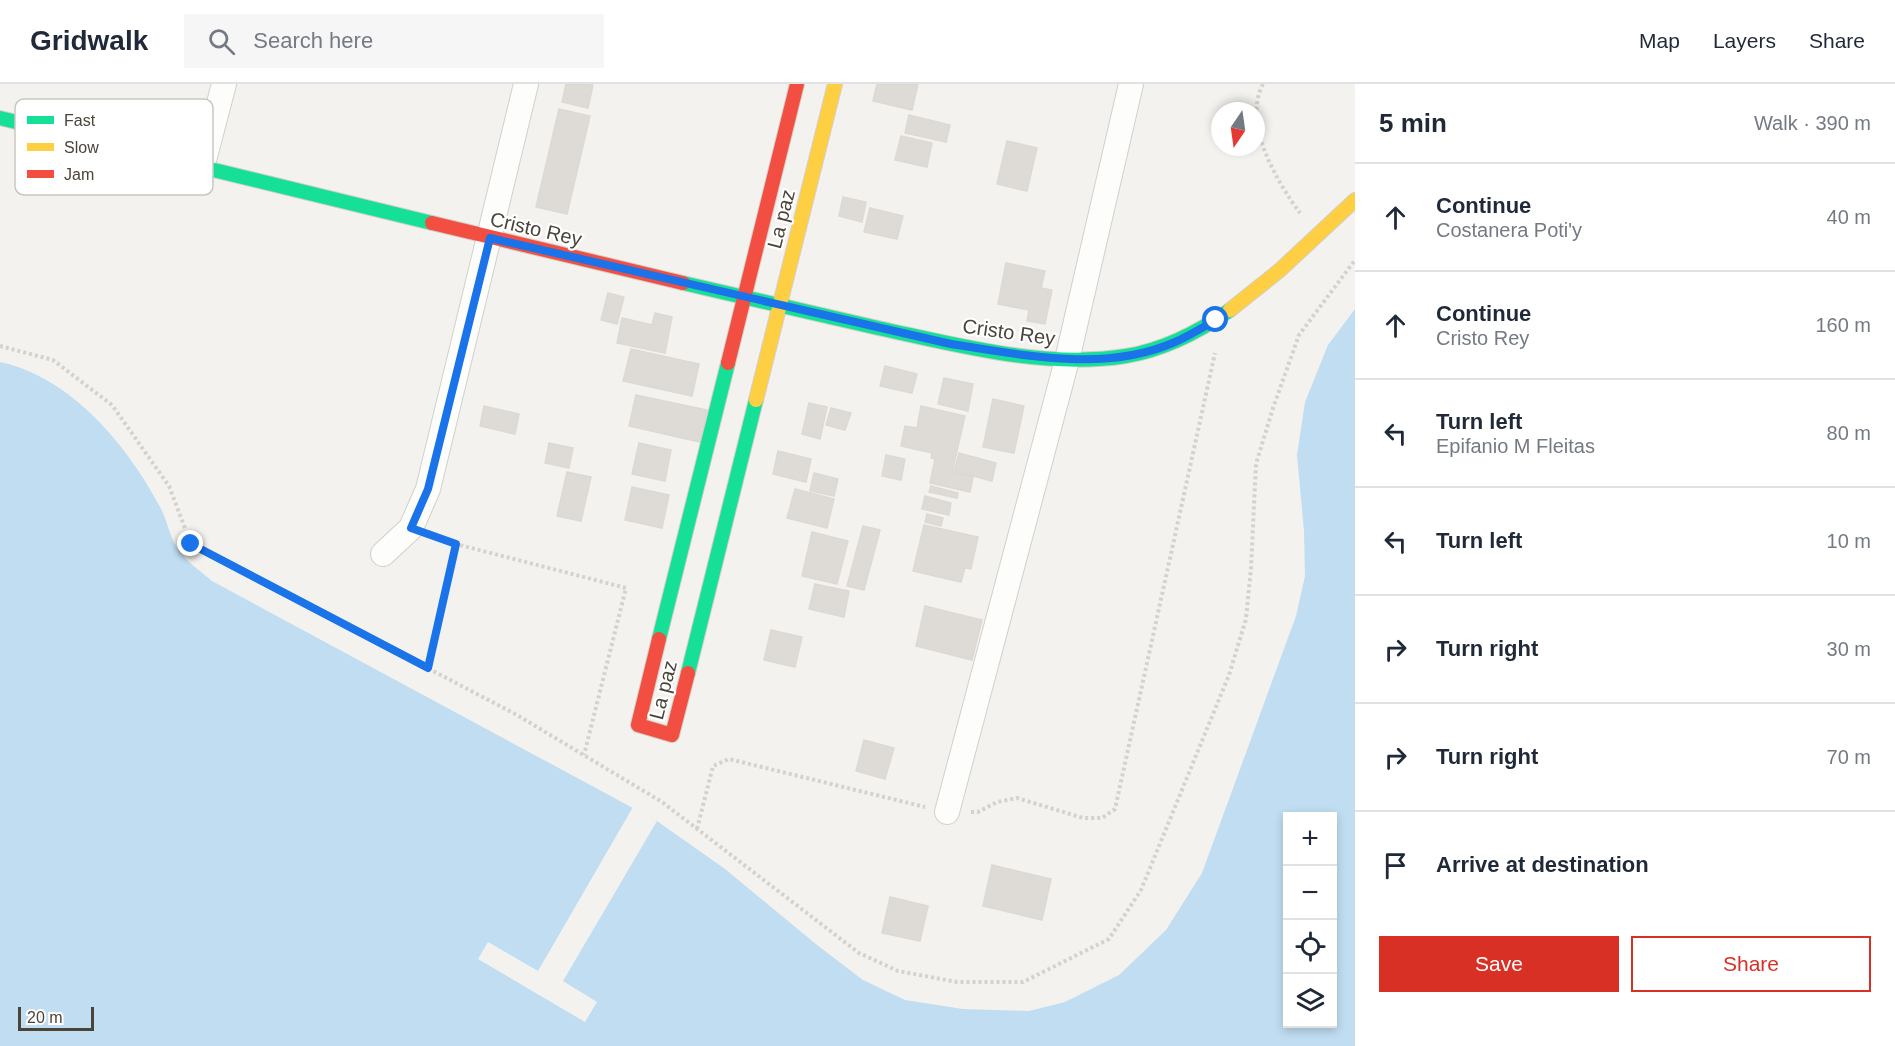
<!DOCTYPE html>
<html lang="en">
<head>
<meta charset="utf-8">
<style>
	:root { --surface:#fff; --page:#f6f6f7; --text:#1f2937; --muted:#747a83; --line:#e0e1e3; --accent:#d93025 }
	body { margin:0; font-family:Helvetica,sans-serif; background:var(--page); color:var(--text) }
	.controls { position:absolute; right:18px; bottom:18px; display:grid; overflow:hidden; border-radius:0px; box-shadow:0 3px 9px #0003 }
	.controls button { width:54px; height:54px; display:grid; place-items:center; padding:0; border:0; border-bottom:2px solid var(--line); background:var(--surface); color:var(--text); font:30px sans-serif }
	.compass { position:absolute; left:1211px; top:18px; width:54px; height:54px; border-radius:50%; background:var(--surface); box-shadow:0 3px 9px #0003; rotate:193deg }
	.scale { position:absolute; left:18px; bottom:15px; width:76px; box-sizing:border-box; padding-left:6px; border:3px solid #4b4439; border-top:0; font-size:16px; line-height:21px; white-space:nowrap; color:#4b4439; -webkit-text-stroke:4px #fff; paint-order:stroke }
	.stop { position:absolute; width:18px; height:18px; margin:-14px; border:4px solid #1a73e8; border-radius:50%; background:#fff }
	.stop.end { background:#1a73e8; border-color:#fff; box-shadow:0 2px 6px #0008 }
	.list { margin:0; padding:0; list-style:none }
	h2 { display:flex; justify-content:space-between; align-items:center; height:78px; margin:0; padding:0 24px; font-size:26px }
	h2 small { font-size:20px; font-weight:400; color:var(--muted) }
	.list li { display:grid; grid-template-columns:39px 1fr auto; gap:18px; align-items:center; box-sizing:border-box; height:108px; padding:0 24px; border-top:2px solid var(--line) }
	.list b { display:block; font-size:22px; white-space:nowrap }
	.list p { margin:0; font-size:20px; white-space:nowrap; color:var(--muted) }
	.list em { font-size:20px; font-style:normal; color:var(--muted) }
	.actions { display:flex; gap:12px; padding:18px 24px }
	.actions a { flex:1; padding:14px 0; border:2px solid var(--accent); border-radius:0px; text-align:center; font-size:21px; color:var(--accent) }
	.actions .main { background:var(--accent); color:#fff }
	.icon { flex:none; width:33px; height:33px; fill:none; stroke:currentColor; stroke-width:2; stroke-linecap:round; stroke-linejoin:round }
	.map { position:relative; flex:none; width:1355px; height:962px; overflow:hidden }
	header { display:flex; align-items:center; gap:36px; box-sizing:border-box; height:84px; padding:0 30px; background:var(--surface); border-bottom:2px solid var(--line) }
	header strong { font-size:28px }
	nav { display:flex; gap:33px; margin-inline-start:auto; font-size:21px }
	.search { width:420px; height:54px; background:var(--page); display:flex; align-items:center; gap:15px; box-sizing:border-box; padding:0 21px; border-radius:0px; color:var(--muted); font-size:22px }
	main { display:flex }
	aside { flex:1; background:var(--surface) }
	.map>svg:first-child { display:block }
	.water { fill:#c0ddf1; fill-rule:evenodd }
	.pier { fill:#f4f2ee }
	.building { fill:#dedbd6; stroke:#dcd9d4; stroke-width:1.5 }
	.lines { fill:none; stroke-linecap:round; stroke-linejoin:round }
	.street-casing { stroke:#d2d0cb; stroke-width:26 }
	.fast-casing { stroke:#d3cfc5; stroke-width:16 }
	.slow-casing { stroke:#d3cfc5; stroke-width:16 }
	.jam-casing { stroke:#d3cfc5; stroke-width:16 }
	.path { stroke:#d3d2cc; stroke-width:4; stroke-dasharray:3 3; stroke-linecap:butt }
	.street { stroke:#fdfdfc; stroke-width:24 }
	.fast { stroke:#16e098; stroke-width:14 }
	.slow { stroke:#ffcf43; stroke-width:14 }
	.jam { stroke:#f24e42; stroke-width:14 }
	.route { stroke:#1a73e8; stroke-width:8 }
	.labels { text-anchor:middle; stroke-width:4.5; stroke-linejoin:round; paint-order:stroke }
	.street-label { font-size:20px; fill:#4b4439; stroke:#fff }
	.key { fill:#fff; stroke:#c9c7c4; stroke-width:1.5 }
	.key-label { font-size:16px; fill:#4b4439 }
</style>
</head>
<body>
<header>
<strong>Gridwalk</strong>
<div class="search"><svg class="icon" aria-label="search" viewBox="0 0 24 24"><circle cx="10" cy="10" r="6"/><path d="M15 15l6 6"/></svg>Search here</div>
<nav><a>Map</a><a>Layers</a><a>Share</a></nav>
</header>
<main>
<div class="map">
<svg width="1355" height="962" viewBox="0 0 1355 962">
	<rect width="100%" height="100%" fill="#f4f2ee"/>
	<path class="water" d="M1355,225V962H0V278C71,293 128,362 160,423C168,437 170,457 181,469C189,480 202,488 212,497L657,737L725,785L817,861L863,896L905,916L963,925L1029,927L1065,918L1119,891L1166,846L1202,789L1296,532L1305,492L1304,447L1297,371L1305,318L1328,261ZM1288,732H1332V940H1288Z"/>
	<path class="pier" d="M633,723L657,737L563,897L597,918L585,938L478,875L488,858L538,887Z"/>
	<path class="building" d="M566,0L593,1L588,24L562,18Z
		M877,0H918L912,26L873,17Z
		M559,25L590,32L567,130L536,123Z
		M909,31L950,41L946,58L905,49Z
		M901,52L932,59L927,83L895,76Z
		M1007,57L1037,64L1027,107L997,100Z
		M843,113L866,118L862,138L839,132Z
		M870,124L903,132L897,155L864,148Z
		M1006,179L1045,187L1041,204L1052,206L1045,240L1027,237L1029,226L998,220Z
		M608,209L624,213L617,240L601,236Z
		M655,229L672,233L665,269L617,259L622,234L652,241Z
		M631,265L699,280L692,312L623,297Z
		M885,282L917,290L912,309L880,302Z
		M944,294L973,300L968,327L938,320Z
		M636,311L707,326L700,358L629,342Z
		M993,315L1024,322L1014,369L983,363Z
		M809,319L827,323L820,355L802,350Z
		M484,322L519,330L515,350L480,342Z
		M921,322L965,332L952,388L973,393L970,408L930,399L935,375L931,374L932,369L901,362L905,342L917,344Z
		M831,324L851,329L845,346L826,341Z
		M549,359L573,364L569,384L545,379Z
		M639,359L671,366L665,397L632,390Z
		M778,367L811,375L806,398L773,390Z
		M959,369L996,379L992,397L954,387Z
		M886,371L905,375L901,396L882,392Z
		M567,388L591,393L581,437L557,432Z
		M814,389L838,395L834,412L810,407Z
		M931,402L958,409L957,414L929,408Z
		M632,403L669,411L662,444L625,436Z
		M795,405L834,415L827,444L787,434Z
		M925,412L951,419L949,431L922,425Z
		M927,430L943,434L941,442L925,438Z
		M924,441L978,453L971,485L965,484L961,498L913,487Z
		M863,442L880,446L864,506L847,502Z
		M812,448L848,457L837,500L802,492Z
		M815,500L849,507L844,533L809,525Z
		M925,522L982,536L972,576L916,562Z
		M771,546L802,553L795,583L764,576Z
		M864,656L894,664L885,695L856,687Z
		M992,781L1051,795L1042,836L983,822Z
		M890,813L928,822L920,857L882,849Z"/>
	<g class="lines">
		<g class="street-casing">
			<path id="street" d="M202,84L224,0
				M383,470L411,444L428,405L526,0
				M947,728L1067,276L1131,0"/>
		</g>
		<g class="fast-casing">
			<path id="fast" d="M0,34L432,139
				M683,199C748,214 813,229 878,244C958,261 1044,285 1126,272C1163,266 1200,247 1230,226
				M659,555L728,279
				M688,589L756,316"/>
		</g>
		<g class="slow-casing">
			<path id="slow" d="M1230,226L1280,186L1355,116
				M756,316L835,0"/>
		</g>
		<g class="jam-casing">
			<path id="jam" d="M432,139L683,199
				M728,279L797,0
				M659,555L638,641L672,651L688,589"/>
		</g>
		<path class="path" d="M1263,0C1242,39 1277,98 1300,129
			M0,262L53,276L112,321L169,402L191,460L517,631L662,718L859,869L898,887L957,898H1023L1109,855L1141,806L1229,591L1246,535L1251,484L1256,380L1273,324L1299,251L1355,176
			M432,451L456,460L626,504L584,671
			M428,584L456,460
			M971,728H978L997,718L1017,714L1083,734H1102L1115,725L1215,269
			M697,745L713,682L729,675L925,723"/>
		<use href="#street" class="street"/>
		<use href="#fast" class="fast"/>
		<use href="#slow" class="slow"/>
		<use href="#jam" class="jam"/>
	</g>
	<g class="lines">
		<path class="route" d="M191,460L428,584L456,460L411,444L428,405L490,154L951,260C1024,271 1105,289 1175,258C1189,252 1203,243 1216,236"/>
	</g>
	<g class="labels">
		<g class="street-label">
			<text transform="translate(781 135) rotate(-76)" y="7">La paz</text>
			<text transform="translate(536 145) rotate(13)" y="7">Cristo Rey</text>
			<text transform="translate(1009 248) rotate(8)" y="7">Cristo Rey</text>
			<text transform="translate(663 606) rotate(-76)" y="7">La paz</text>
		</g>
	</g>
	<rect x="15" y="15" width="198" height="96" rx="9" class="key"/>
	<rect x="27" y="32" width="27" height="8" fill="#16e098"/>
	<rect x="27" y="59" width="27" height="8" fill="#ffcf43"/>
	<rect x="27" y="86" width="27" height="8" fill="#f24e42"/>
	<g class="key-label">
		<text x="64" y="42">Fast</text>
		<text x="64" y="69">Slow</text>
		<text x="64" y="96">Jam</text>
	</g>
</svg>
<div class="controls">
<button>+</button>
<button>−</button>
<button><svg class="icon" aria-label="locate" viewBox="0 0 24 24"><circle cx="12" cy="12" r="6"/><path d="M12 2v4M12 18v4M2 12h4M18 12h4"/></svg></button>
<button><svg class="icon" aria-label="layers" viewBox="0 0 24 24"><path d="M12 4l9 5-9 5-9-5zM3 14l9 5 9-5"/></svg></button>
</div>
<svg class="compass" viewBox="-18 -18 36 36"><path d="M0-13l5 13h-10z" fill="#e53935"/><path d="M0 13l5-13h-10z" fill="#747a83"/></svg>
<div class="scale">20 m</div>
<div class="stop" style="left:1216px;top:236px"></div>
<div class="stop end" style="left:191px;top:460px"></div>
</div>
<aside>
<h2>5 min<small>Walk · 390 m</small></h2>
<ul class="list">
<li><svg class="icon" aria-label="ahead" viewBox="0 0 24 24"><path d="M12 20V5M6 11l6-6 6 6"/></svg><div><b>Continue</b><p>Costanera Poti'y</p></div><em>40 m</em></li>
<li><svg class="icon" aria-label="ahead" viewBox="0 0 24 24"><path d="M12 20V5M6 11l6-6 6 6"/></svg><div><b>Continue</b><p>Cristo Rey</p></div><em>160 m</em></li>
<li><svg class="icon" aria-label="left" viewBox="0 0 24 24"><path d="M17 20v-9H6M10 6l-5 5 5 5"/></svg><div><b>Turn left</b><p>Epifanio M Fleitas</p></div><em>80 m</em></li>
<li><svg class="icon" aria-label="left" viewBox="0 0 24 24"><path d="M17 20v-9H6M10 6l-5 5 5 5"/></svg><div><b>Turn left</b></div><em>10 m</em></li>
<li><svg class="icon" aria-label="right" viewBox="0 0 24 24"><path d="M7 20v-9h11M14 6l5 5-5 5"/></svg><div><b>Turn right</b></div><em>30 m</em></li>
<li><svg class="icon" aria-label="right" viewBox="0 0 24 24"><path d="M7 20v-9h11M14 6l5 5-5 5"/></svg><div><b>Turn right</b></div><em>70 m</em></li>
<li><svg class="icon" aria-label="arrive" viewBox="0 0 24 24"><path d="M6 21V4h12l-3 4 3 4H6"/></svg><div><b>Arrive at destination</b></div></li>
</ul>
<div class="actions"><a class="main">Save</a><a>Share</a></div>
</aside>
</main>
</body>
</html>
